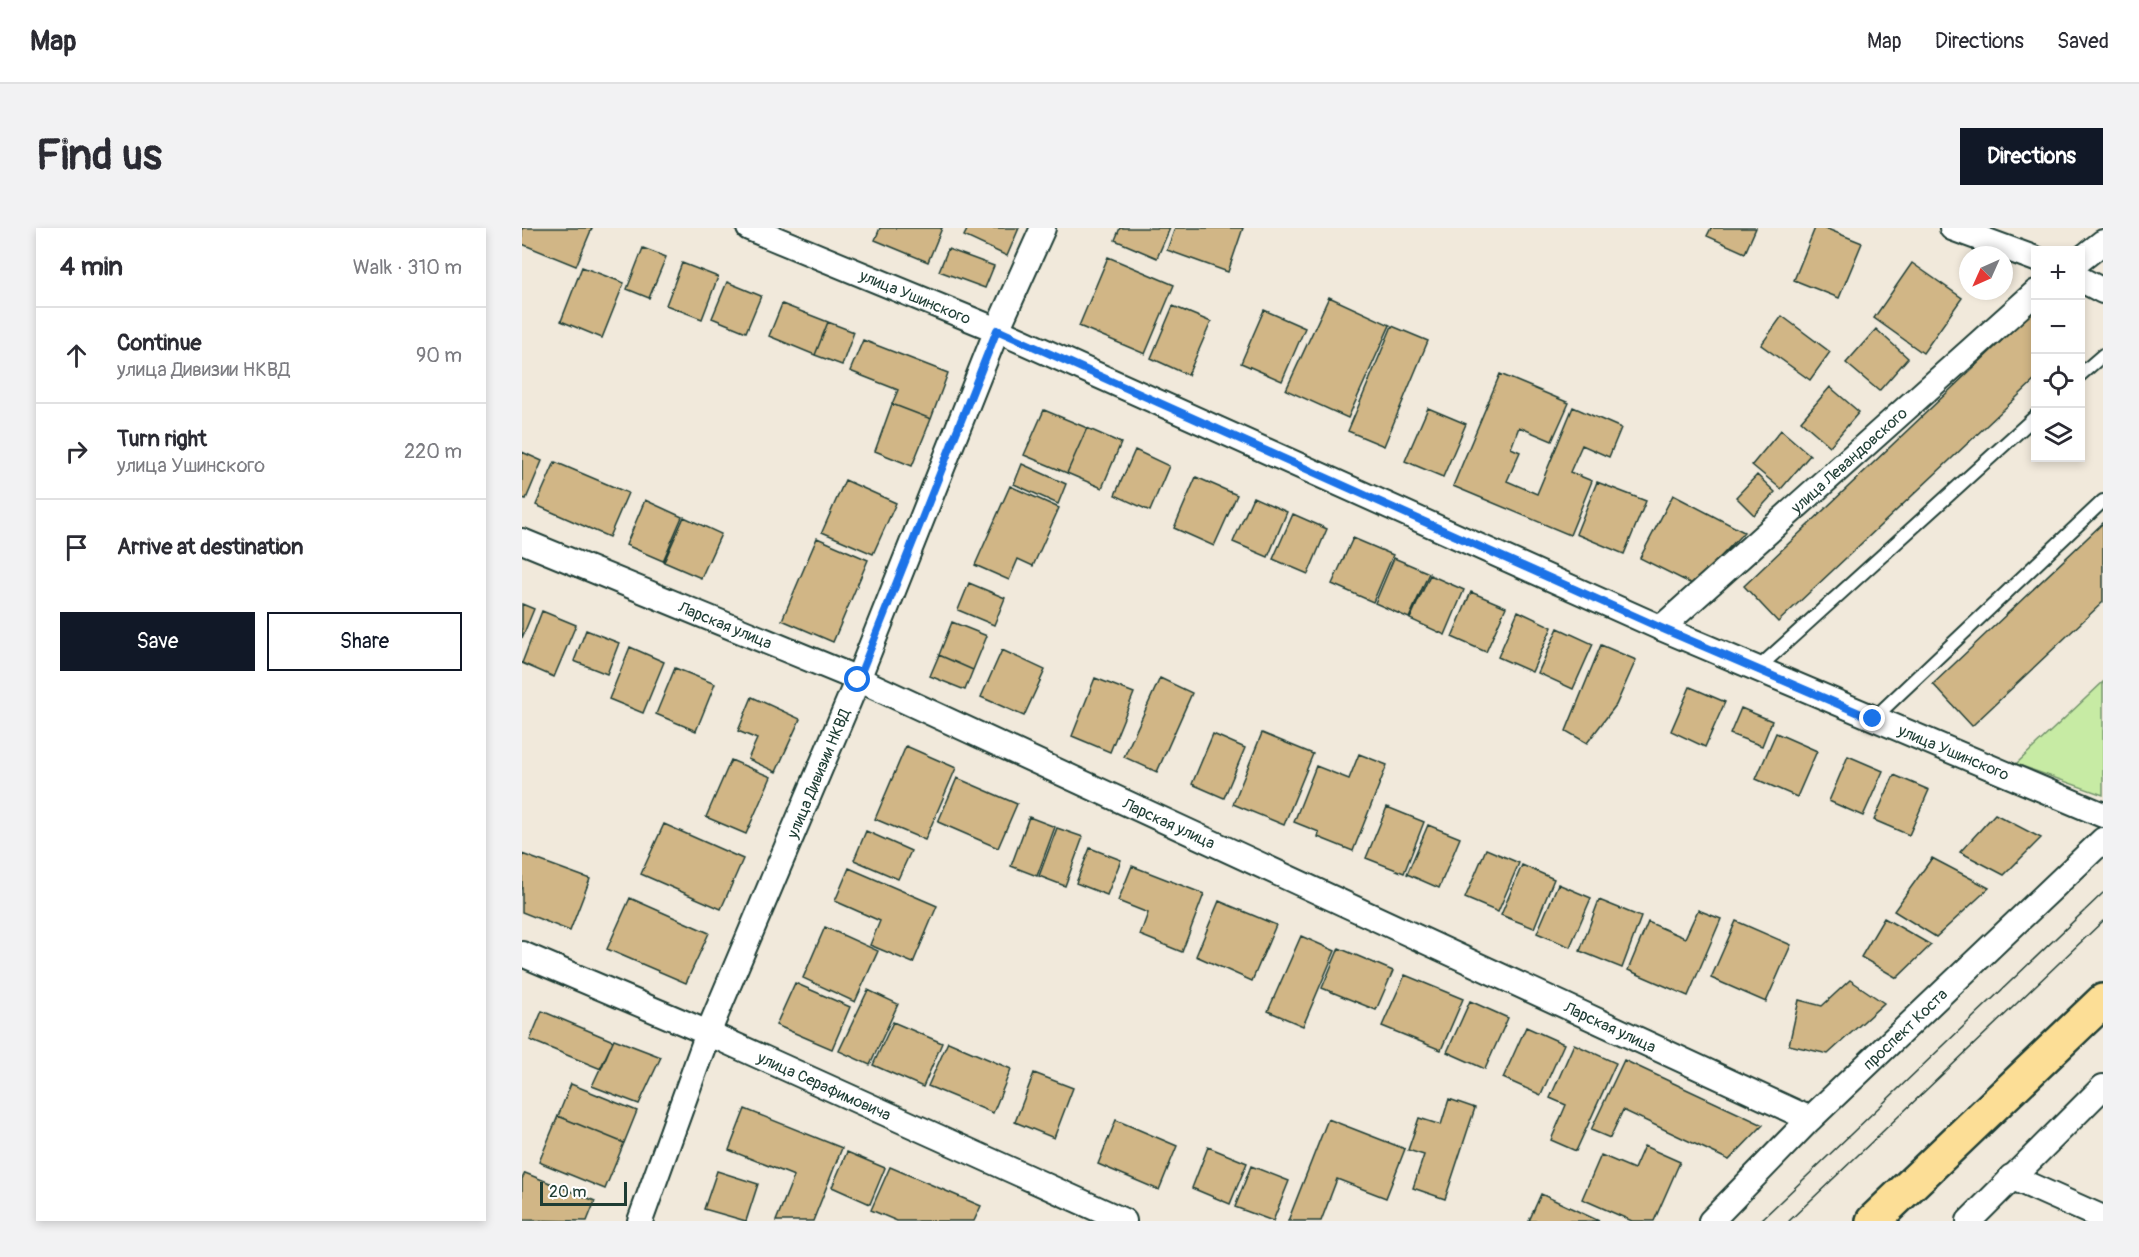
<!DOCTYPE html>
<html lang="en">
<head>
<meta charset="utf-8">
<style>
	:root { --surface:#fff; --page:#f2f2f3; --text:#2b2b33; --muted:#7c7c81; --line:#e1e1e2; --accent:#111827 }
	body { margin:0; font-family:Pangolin,sans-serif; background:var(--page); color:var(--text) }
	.controls { position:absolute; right:18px; top:18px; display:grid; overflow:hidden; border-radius:0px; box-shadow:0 3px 9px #0003 }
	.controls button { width:54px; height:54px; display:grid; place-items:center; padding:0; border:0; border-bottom:2px solid var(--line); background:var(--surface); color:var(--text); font:30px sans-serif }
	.compass { position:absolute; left:1437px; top:18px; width:54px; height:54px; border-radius:50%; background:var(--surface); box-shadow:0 3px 9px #0003; rotate:225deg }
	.scale { position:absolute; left:18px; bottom:15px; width:87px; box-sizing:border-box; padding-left:6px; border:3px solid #1f3d34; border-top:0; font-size:16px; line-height:21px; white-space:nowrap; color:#1f3d34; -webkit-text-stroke:4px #fff; paint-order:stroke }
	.stop { position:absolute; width:18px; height:18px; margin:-14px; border:4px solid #1a73e8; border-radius:50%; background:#fff }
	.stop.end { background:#1a73e8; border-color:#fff; box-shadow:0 2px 6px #0008 }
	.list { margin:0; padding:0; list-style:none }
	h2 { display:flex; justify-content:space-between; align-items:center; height:78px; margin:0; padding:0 24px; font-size:26px }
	h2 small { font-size:20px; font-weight:400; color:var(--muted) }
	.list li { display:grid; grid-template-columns:39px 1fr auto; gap:18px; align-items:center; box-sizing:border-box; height:96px; padding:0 24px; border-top:2px solid var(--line) }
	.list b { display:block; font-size:22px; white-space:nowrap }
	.list p { margin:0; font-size:20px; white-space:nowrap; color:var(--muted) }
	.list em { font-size:20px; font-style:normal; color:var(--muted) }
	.actions { display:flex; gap:12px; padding:18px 24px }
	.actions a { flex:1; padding:14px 0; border:2px solid var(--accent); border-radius:0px; text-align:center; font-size:21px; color:var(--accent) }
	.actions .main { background:var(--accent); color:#fff }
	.icon { flex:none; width:33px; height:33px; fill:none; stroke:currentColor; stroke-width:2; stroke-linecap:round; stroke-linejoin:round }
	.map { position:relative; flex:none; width:1581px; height:993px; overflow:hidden; border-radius:0px }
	header { display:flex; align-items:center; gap:36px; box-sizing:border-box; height:84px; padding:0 30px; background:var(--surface); border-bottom:2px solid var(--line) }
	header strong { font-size:28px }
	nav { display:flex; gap:33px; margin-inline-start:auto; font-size:21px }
	.intro { display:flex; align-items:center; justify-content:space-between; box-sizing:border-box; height:144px; padding:0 36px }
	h1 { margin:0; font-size:42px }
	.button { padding:15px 27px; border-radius:0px; background:var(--accent); color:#fff; font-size:21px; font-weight:700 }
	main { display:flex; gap:36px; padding:0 36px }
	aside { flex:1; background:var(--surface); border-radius:0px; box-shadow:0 3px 9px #0003 }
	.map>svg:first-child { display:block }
	.green { fill:#c7eba4; stroke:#73946c; stroke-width:1.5 }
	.building { fill:#d1b686; stroke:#1f3d34; stroke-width:1.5 }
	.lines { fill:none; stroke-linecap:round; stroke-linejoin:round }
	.service-casing { stroke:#1f3d34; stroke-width:16 }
	.minor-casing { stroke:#1f3d34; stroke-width:28 }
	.primary-casing { stroke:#1f3d34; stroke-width:38 }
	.service { stroke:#fff; stroke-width:12 }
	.minor { stroke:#fff; stroke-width:24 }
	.primary { stroke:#fcde96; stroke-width:33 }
	.tram { stroke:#1f3d34; stroke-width:1.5 }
	.route { stroke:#1a73e8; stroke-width:8 }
	.labels { text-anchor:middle; stroke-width:4.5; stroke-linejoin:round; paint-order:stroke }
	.street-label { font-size:16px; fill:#1f3d34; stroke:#fff }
</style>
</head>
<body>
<header>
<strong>Map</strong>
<nav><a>Map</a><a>Directions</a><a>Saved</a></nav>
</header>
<div class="intro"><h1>Find us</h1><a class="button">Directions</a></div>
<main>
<aside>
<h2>4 min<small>Walk · 310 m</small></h2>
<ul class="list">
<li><svg class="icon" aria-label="ahead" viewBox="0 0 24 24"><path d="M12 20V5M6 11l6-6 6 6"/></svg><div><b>Continue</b><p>улица Дивизии НКВД</p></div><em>90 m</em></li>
<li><svg class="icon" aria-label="right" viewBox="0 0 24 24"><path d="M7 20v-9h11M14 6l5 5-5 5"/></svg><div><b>Turn right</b><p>улица Ушинского</p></div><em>220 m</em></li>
<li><svg class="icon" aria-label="arrive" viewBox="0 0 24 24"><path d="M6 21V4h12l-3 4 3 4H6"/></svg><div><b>Arrive at destination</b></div></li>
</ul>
<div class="actions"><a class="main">Save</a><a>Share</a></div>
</aside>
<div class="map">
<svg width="1581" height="993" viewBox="0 0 1581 993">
	<rect width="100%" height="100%" fill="#f1e9db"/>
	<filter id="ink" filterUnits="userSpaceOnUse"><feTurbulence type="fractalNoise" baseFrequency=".0167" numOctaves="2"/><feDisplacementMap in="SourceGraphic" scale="12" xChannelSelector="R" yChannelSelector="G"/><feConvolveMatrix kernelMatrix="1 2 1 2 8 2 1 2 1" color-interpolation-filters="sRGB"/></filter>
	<g filter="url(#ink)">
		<path class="green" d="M1581,454V567L1494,536Z"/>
		<path class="building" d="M0,0H70L54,38L0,16Z
			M358,0H420L406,34L353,12Z
			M446,0H497L485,28L442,8Z
			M598,0H648L635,30L593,12Z
			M653,0H721L706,44L645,22Z
			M1189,0H1234L1223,25L1185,8Z
			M1293,0H1303L1340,15L1317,70L1272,52Z
			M121,20L144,29L127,70L105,61Z
			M426,21L472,38L463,60L417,43Z
			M586,29L652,57L623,126L557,98Z
			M160,35L196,49L180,91L144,77Z
			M1390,35L1440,70L1401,125L1352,90Z
			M60,39L102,55L80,110L39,93Z
			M205,54L239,68L224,104L190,90Z
			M807,69L868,97L826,190L764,162Z
			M260,76L306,94L293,127L247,108Z
			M651,78L689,94L666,147L629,130Z
			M1514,80V151L1256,394L1222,358Z
			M742,82L783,100L760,153L719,135Z
			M1260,88L1308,124L1288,152L1239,117Z
			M306,94L332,104L320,137L293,127Z
			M870,98L906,113L862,218L826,203Z
			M1354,101L1386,130L1357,163L1324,135Z
			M341,112L426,145L409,191L370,176L376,162L328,143Z
			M978,146L1047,175L1030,213L997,199L989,220L998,224L985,253L1015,266L1051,179L1099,200L1087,229L1060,217L1048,244L1070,253L1048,307L931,258Z
			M1308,159L1337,184L1308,218L1279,193Z
			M370,176L409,191L390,238L353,223Z
			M906,180L944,196L921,249L883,233Z
			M522,182L565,200L545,245L502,227Z
			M565,200L599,215L580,260L545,245Z
			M1259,202L1288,227L1259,261L1230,237Z
			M613,222L647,238L628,283L593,267Z
			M0,224L20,233L4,271L0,270Z
			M33,234L106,265L87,309L14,277Z
			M500,236L544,256L536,276L492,256Z
			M1235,247L1253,264L1232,287L1214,269Z
			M674,249L715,267L692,318L652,300Z
			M323,252L374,275L351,326L300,304Z
			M1075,254L1124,273L1102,326L1054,306Z
			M488,258L537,280L511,338L496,331L487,352L453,337Z
			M1151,267L1222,304L1172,357L1118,330Z
			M731,269L765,284L746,329L711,314Z
			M123,272L160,289L141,333L104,317Z
			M771,286L805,301L786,346L751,331Z
			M162,289L199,306L179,350L142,334Z
			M1581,295V374L1450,498L1411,456Z
			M295,310L346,332L311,414L260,392Z
			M831,310L871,327L851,374L810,356Z
			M872,330L907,345L887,390L853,375Z
			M908,347L942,362L923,407L888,391Z
			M447,355L483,370L472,397L436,382Z
			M949,364L984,379L964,424L930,409Z
			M0,376L12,381L0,410Z
			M20,383L54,397L32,449L0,435Z
			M996,383L1030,399L1010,444L976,429Z
			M430,394L465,408L451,442L417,427Z
			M1036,400L1071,416L1051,461L1016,445Z
			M64,402L97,415L85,446L52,433Z
			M1079,417L1114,432L1094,477L1065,515L1044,503Z
			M108,419L142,434L121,485L87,471Z
			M480,422L523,442L502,488L459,469Z
			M417,427L451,442L443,462L408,448Z
			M153,440L193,456L174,503L134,486Z
			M573,450L612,465L588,524L550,508Z
			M638,450L670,465L635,544L602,529Z
			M1168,459L1203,474L1183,519L1149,503Z
			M230,469L278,491L254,544L226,531L235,511L216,503Z
			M1219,480L1250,493L1240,518L1208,506Z
			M740,505L791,526L762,597L711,576Z
			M1254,505L1295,523L1275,569L1234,551Z
			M691,506L723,520L702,570L670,556Z
			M384,518L434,540L403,612L353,591Z
			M837,526L865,537L831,623L796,609L797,604L772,594L794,538L827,551Z
			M1326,528L1361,543L1341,588L1307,573Z
			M209,532L249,549L224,606L184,589Z
			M1372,547L1407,562L1387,607L1352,592Z
			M435,550L495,576L476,620L416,594Z
			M865,579L902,594L882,645L844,630Z
			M1473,586L1519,610L1482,647L1438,624Z
			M507,589L533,599L515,648L489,638Z
			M142,596L221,631L199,681L119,646Z
			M906,597L938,610L917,660L885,646Z
			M535,600L561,609L543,658L517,648Z
			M344,603L389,623L376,651L332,632Z
			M568,620L599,632L585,667L554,655Z
			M964,621L997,635L976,684L943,670Z
			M0,626L68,651L48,703L0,684Z
			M1410,630L1467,660L1414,709L1372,683Z
			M1000,637L1032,651L1012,700L979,687Z
			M610,638L682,666L660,724L618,707L626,685L596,673Z
			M327,640L415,678L391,735L348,717L358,693L313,673Z
			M1036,656L1069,670L1048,719L1015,705Z
			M108,670L187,705L164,755L85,721Z
			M1077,672L1119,689L1100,740L1058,723Z
			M697,673L754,697L730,753L674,728Z
			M1176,682L1199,691L1166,768L1106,742L1126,694L1163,710Z
			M1362,690L1409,717L1375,750L1339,729Z
			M1214,693L1269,717L1244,774L1189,750Z
			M303,699L356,723L333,774L281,750Z
			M779,708L813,723L781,798L746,783Z
			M817,720L871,743L854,782L800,760Z
			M883,747L941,771L919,822L860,798Z
			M1328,752L1362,775L1306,826L1267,817L1277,772L1300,778Z
			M273,755L328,779L310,821L254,797Z
			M346,762L376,776L348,837L317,823Z
			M948,773L986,790L963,841L925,824Z
			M20,783L91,813L79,841L8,812Z
			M371,794L420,815L401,859L351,837Z
			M1004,799L1042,816L1019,867L981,850Z
			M92,811L139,829L117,876L70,858Z
			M426,814L489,841L471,885L406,858Z
			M1052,816L1094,835L1054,923L1029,912L1044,877L1028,870Z
			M1102,832L1241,897L1207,932L1101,882L1088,910L1069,902Z
			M512,845L551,860L532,910L493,894Z
			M49,856L115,883L102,915L36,888Z
			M927,871L953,880L923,971L891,960L902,927L886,922L897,890L919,897Z
			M223,881L320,920L291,993H254L272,948L207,922Z
			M36,888L102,915L83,961L17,934Z
			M806,891L883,921L864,970L815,951L799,993H766Z
			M594,892L655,918L637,962L576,936Z
			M1122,918L1158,934L1132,993H1110L1060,971L1079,927L1112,941Z
			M686,919L725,935L708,976L670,960Z
			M325,924L363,940L348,976L310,959Z
			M729,938L767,953L751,993L713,979Z
			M368,939L459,978L452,993H375L349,982Z
			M195,943L236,956L224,993L182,981Z
			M3,945L73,973L65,993L0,992V951Z
			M1019,966L1077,993H1007Z"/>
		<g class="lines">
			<g class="service-casing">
				<path id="service" d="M1558,147L1581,127
					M1235,441L1514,188
					M1351,491L1581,273"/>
			</g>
			<g class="minor-casing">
				<g id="minor">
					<path id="s1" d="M227,0L475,102L1139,400L1581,587"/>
					<path d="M1430,0L1514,31"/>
					<path d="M1558,32L1581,14"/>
					<path d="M1558,51L1581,63"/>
					<path id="s2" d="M0,313L336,451L1288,891"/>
					<path id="s3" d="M1139,400L1514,64"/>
					<path id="s4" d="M0,726L186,805L602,993"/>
					<path d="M1489,949L1581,990"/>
					<path id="s5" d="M118,993L186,805L336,451L475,102L521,0"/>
					<path id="s6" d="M1189,993L1288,891L1581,612"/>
					<path d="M1447,993L1581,859"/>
				</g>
			</g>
			<g class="primary-casing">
				<path id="primary" d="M1351,993L1581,773"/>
			</g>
			<use href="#service" class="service"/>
			<use href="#minor" class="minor"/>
			<use href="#primary" class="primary"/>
			<path class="tram" d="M1238,993L1581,665
				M1267,993L1581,693"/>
		</g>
	</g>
	<g class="lines" filter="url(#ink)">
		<path class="route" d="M336,452L475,102L1139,400L1351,491"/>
	</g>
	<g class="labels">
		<g class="street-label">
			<text dy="6" stroke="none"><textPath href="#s1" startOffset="180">улица Ушинского</textPath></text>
			<text dy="6" stroke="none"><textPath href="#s3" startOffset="252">улица Левандовского</textPath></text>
			<text dy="6" stroke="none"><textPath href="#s2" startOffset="220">Ларская улица</textPath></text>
			<text dy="6" stroke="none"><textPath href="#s1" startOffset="1314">улица Ушинского</textPath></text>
			<text dy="6" stroke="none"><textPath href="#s5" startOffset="482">улица Дивизии НКВД</textPath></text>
			<text dy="6" stroke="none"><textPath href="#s2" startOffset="706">Ларская улица</textPath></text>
			<text dy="6" stroke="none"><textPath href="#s2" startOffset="1192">Ларская улица</textPath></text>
			<text dy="6" stroke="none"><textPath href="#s6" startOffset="273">проспект Коста</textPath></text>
			<text dy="6" stroke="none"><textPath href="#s4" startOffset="330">улица Серафимовича</textPath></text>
		</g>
	</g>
</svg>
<div class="controls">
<button>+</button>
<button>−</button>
<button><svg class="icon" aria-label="locate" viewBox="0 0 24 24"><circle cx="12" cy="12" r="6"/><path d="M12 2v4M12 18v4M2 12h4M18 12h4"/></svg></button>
<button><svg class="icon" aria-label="layers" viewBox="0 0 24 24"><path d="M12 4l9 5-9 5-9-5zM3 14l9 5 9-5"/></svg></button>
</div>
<svg class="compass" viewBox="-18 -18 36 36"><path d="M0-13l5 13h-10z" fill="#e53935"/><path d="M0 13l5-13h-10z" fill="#7c7c81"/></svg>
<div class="scale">20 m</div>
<div class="stop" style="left:336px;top:452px"></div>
<div class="stop end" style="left:1351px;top:491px"></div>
</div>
</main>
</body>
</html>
